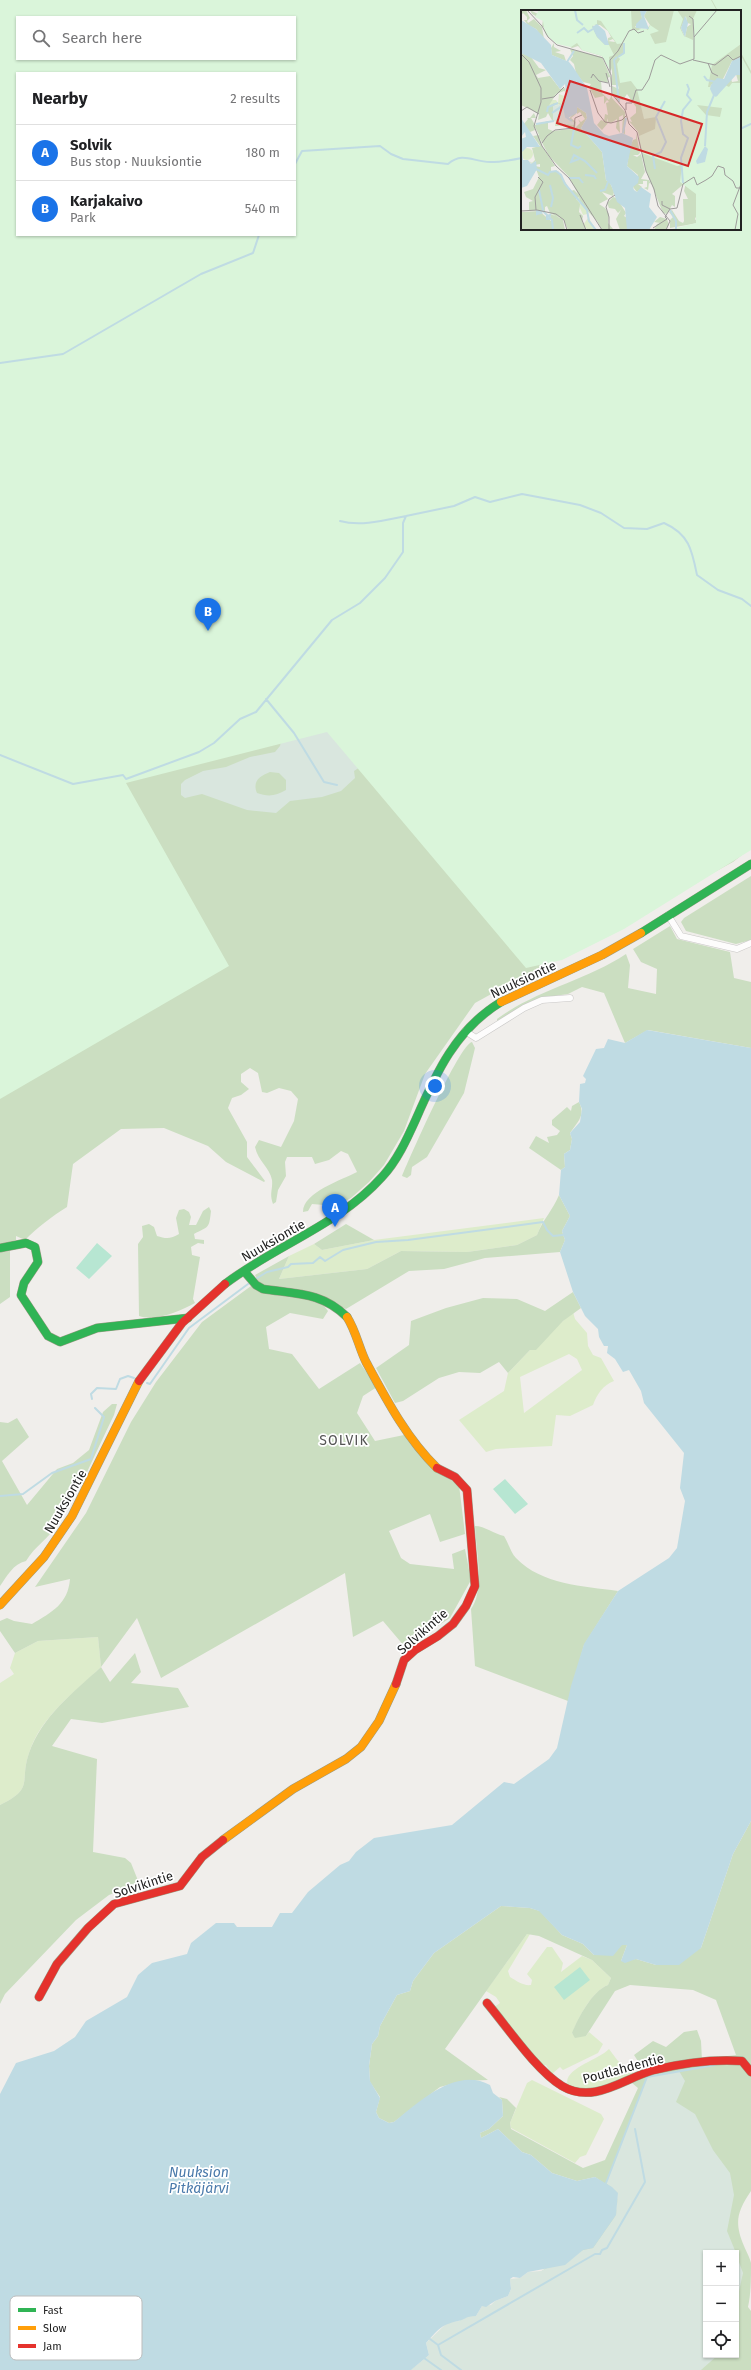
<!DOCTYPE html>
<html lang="en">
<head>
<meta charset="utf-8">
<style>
	:root { --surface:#fff; --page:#f2f2f2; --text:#202124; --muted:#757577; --line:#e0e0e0; --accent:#1a73e8 }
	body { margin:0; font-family:"Fira Sans",sans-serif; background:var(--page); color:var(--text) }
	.controls { position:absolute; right:12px; bottom:12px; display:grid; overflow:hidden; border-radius:0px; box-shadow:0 1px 3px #0004 }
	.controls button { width:36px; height:36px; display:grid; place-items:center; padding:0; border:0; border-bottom:1px solid var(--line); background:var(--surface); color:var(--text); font:20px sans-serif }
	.you { position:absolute; left:435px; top:1086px; width:14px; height:14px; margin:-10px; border:3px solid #fff; border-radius:50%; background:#1a73e8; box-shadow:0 0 0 6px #1a73e833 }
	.badge { display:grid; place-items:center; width:26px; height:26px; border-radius:50%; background:var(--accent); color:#fff; font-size:13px; font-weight:700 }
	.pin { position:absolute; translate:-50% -33px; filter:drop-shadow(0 1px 2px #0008) }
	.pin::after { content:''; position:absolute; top:21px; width:14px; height:12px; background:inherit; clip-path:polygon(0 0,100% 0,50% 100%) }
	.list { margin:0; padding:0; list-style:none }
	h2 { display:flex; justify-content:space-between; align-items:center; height:52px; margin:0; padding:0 16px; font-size:17px }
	h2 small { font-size:13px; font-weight:400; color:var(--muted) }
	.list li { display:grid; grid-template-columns:26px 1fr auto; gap:12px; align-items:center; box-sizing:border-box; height:56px; padding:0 16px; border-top:1px solid var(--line) }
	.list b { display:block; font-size:15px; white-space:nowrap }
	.list p { margin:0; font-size:13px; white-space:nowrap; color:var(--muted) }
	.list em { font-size:13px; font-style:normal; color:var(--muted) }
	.icon { flex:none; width:22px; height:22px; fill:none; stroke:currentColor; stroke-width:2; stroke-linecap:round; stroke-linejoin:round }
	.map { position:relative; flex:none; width:751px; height:2370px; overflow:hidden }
	.search { position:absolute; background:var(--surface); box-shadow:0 1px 3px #0004; left:16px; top:16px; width:280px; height:44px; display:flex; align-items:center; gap:10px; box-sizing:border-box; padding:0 14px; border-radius:0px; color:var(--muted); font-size:15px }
	.panel { position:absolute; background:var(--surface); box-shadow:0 1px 3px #0004; left:16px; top:72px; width:280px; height:164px; border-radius:0px }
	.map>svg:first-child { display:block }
	.grass { fill:#ddeccb; fill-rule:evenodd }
	.forest { fill:#cbdec1; fill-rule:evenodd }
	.wetland { fill:#d9e6de; fill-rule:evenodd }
	.park { fill:#daf5da; fill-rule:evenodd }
	.pitch { fill:#b7e6d2 }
	.water { fill:#bfdbe3 }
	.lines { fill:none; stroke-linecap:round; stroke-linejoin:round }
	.stream { stroke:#bfdbe3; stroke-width:2 }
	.street-casing { stroke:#c9c8c7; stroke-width:7 }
	.fast-casing { stroke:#999a82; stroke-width:9 }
	.slow-casing { stroke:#999a82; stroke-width:9 }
	.jam-casing { stroke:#999a82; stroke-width:9 }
	.street { stroke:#fdfcfc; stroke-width:6 }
	.fast { stroke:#30b455; stroke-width:8 }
	.slow { stroke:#ff9f0a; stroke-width:8 }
	.jam { stroke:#e5322d; stroke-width:8 }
	.labels { text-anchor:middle; stroke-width:3.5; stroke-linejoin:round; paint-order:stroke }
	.street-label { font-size:13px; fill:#222; stroke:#fff }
	.neighbourhood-label { font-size:14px; letter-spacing:1px; fill:#555; stroke:#fff }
	.water-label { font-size:14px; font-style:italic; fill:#4a7aab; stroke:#fff }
	.inset-river { fill:none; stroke:#bfdbe3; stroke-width:2 }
	.inset-road { fill:none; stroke:#9e9c9b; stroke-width:1 }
	.view { fill:#d62828; fill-opacity:0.15; stroke:#d62828; stroke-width:2 }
	.inset-edge { fill:none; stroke:#222; stroke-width:2 }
	.key { fill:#fff; stroke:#bdbdbd; stroke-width:1 }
	.key-label { font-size:11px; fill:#222 }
</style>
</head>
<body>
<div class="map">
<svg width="751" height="2370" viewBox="0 0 751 2370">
	<rect width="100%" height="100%" fill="#f0eeeb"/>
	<path class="grass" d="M544,1218L537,1235L517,1245L467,1252L401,1251L367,1269L279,1279L289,1256L314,1244L322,1250L374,1240Z
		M573,1312L575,1319L587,1333L588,1346L593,1355L601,1358L614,1381C603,1385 597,1394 593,1405L570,1416L556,1415L552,1446L496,1449L486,1452L459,1420L504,1391L508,1373L530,1350ZM569,1354L577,1359L582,1370L524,1413L520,1377Z
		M98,1637L101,1667C74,1693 41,1716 29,1753C19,1782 35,1788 0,1805V1683L14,1674L10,1668L15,1653L38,1641Z
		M527,1934H530L508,1971L510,1977C517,1981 523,1986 531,1985L532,1980L527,1974L547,1947H552L563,1963L561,1972L582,1956L592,1960L611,1978L608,1985C592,1991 578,2018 572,2034L586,2036L589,2032L603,2044L598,2053L563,2070L560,2067L552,2074L546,2065H541L493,2008L500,2003L496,1997L486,1991Z
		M609,2049L618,2061L632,2069L633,2074C608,2087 596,2093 568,2086C561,2069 599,2060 609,2049Z
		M532,2080L601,2114L604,2119L586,2155L580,2157L575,2163L511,2128L510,2123L527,2083Z"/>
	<path class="forest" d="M0,0H751V848L733,862L475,1003L425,1074L404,1131L384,1165L369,1182L351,1198L336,1206L312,1204L308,1211L303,1212C303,1192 342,1180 357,1172L348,1154L341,1151L329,1160L315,1164L312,1157H287L285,1162L286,1176L278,1190L276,1202L273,1204C269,1193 273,1190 272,1180C270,1168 258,1161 255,1147L259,1140L281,1147L294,1121L298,1099L291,1091L279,1088L267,1093L262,1092L258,1073L250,1068L241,1074V1082L249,1089L241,1095L232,1098L228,1108L247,1142V1157L265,1181L264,1182L226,1162L208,1146L164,1128L121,1129L73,1164L67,1207C51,1217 38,1227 25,1240L16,1236V1240L0,1245ZM522,11H740V229H522ZM17,17H295V59H17ZM17,73H295V235H17Z
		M751,876V940L736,944L686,931L681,922L684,918Z
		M670,926L677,939L730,952L734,978L751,982V1048L648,1030L625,1043L604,993L582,987L568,994L541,998L497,1021V1019C536,990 585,981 626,954L630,965L628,988L656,994L657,969L641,962L633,949Z
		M472,1042L475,1048L464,1093L427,1157L412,1167L411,1175L407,1178L402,1176C410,1157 459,1045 472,1042Z
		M579,1102C586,1116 577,1122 570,1133L572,1139L570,1150L564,1154L565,1167L561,1170L529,1148L536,1136L549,1143L547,1137L557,1135L560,1131L552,1125V1120L567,1107L571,1111L572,1106Z
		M559,1195L570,1216L562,1231L565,1240L560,1252L485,1258L444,1269L409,1271L346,1309C312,1290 302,1288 265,1286L259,1283L255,1275L289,1256L279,1279L367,1269L401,1251L467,1252L517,1245L537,1235C543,1219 553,1210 559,1195Z
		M209,1207L211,1211C209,1229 209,1226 194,1234L195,1239L204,1240V1244L198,1243L191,1247L192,1255L200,1257L193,1299L195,1303C180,1311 156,1322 139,1316L138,1244L143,1237L142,1226L149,1224L154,1227L157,1236C166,1239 171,1239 179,1234L176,1218L179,1210L184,1209L189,1212L191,1217L189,1225H196L203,1211Z
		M346,1224L374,1240L322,1250L314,1244Z
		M10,1251V1297L0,1304V1252Z
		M251,1286L266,1292L320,1301L328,1311L323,1319L290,1313L266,1327L269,1349L292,1354L319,1389L360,1363L377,1387L363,1396L357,1413L375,1441L404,1435L433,1469L459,1485L465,1534L440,1542L430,1514L389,1531L401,1558L410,1564L454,1569L452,1554L465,1549L471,1580L450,1618L405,1647L383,1621L353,1637L345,1573L161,1678L137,1618L101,1667L110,1682L135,1653L141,1672L131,1683L178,1688L189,1707L102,1723L71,1719L52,1746L97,1759L93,1852L125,1858L131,1863L139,1883L109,1895L76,1920L5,1994L0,2004V1805C35,1788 19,1782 29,1753C42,1716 74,1692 101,1667L98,1637L38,1641L15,1653L0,1631V1621L7,1618L14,1621L32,1624C52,1612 68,1604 70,1579L35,1587L86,1513L131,1422L156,1382L202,1322Z
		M573,1292L581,1308L563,1321L536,1350H530L508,1373L499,1362L480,1373L459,1372L439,1378L403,1401L395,1403L376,1368L409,1345L411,1321L446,1308L483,1298L517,1299L545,1311Z
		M112,1404H117L114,1415C96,1451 81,1490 58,1524C49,1538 35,1546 26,1561C13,1564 7,1576 0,1586V1422L8,1423L17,1418L29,1437L2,1461L27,1505L57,1469L73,1463L89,1450L103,1412Z
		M475,1526C485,1526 494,1534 504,1536C508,1542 511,1553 516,1558C542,1585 583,1586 618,1591L584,1645L568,1701L475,1666L471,1609C485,1590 476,1550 475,1526Z
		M751,1821V2191C737,2212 734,2222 744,2246C746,2251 750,2258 751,2263C751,2277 751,2294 748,2307L751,2311V2370H411L616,2215L618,2193L595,2177L577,2181L552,2173L531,2155L522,2152L498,2129L481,2138L480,2133L489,2129L503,2116L502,2100L499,2097L507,2099L516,2108L510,2123L511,2129L583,2168L605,2160L638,2088L632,2083L643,2069L634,2055L653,2041L666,2047L684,2032L697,2030L701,2041L702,2061L711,2058L736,2055L716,2000L693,1990L630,1985L615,1991L586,2036L575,2038L572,2033C578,2018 592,1991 608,1985L611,1978L592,1960L539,1936L527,1934L445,2049L488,2080L463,2081L440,2087L394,2122L389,2123L379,2118L376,2112L380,2097L370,2082L369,2066L372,2044L378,2036L380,2026L397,1995L410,1991L413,1981L434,1953L501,1906L530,1908L540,1911L562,1935L583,1944L594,1955L622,1944L627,1945L621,1961L636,1959L656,1965L701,1948L733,1854ZM706,2253H736V2355H706Z"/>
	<path class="wetland" d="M329,692L363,765L354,771L355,778L341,791L322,797L290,801L276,813L247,810L202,794L185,798L181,795V784L185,780L203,771L226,767L250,757L275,752L280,746L282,737ZM270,772L279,773L286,780V790C276,796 268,797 257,793C252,781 260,776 270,772Z
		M679,2071L685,2081L676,2102L695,2114L713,2150L730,2173L734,2195L727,2231L736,2253H706V2355H718L701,2370H411L429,2355L426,2343L448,2322L459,2321L466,2316H476L482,2306L491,2305L495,2301L508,2296L511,2289L510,2279L520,2278L528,2272L541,2271L583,2250L593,2248L616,2215L618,2193L606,2183L647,2077Z
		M736,2254L743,2273L736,2305Z"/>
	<path class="park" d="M0,0H711L717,11H522V229H740V54L751,74V850L624,929L562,960L526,968L327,732L126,783L229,966L0,1099ZM17,17H295V59H17ZM17,73H295V235H17Z
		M712,0H751V71L740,51V11H718Z"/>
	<path class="pitch" d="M97,1243L112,1256L89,1279L76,1268Z
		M505,1479L528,1504L515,1514L493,1489Z
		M580,1967L590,1980L564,2000L554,1987Z"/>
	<path class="water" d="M647,1030L751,1048V1821L733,1854L701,1948L679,1965H656L636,1959L625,1963L621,1961L627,1945H622L613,1956L594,1955L583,1944L562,1935L539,1911L530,1908L501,1906L434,1953L413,1981L410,1991L397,1995L380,2026L378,2036L372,2044L369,2066L370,2081L380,2098L376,2112L379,2118L389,2123L394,2122C418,2102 457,2066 490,2085L493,2093L502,2100L503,2116L489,2129L480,2133L481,2138L498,2129L522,2152L531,2155L552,2173L577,2181L595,2177L612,2187L618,2193L616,2215L593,2248L583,2250L565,2265L528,2272L520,2278L513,2277L510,2279L511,2289L508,2296L495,2301L486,2307L482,2306L476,2316C465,2316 465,2320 458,2321C440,2325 438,2330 426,2343L429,2355L411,2370H0V2094L16,2063L54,2051L75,2037L86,2021L127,1997L138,1975L152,1963L187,1954L191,1943L216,1923H234L237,1927H272L280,1913H292L308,1892L340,1865L349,1861L356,1852L374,1838L452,1825L504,1782L514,1784L549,1759L557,1748L571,1686L584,1644L618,1591L669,1558L677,1548L685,1501L680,1488L684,1453L644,1403L641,1391L629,1370L623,1372L615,1359L607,1353L608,1346H604L599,1337L598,1329L585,1316L573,1292L560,1252L565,1240L562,1231L570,1216L559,1195L561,1170L565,1167L564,1154L570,1150L572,1139L570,1133L580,1122L582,1109L579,1102L580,1084L585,1083L586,1079L583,1076L596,1049L604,1048L608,1039L625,1043Z"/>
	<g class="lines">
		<path class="stream" d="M740,129L751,124
			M295,164L302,151L380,146L391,154L403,159L448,164C463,151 473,162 490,162C501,162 512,160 522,158
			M0,363L63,354L201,274L253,253L259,235
			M340,521C361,527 386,520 406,516
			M266,699L294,733L324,782L337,785
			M0,755L73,784L123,775L126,779L199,752L214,743L240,719L256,712L332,620L360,603L385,578L403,552V523L406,516L454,506L475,497L490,502L522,494L580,505L601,513L624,528L647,529L664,523C689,534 692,550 697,575L718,590L742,599L751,606
			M257,1278L267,1272L288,1267L291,1264L313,1263L320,1257L325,1261L343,1250L376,1242L408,1240L543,1222L547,1230L553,1236L563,1235
			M147,1383L150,1384L189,1328L248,1284
			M92,1399L91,1394L97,1388L116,1389L120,1379L128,1376L134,1378
			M0,1496L23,1494L52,1473L91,1459L104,1417L95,1408
			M606,2183L647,2077L715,2065
			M430,2339L438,2345L441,2355L461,2370
			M438,2345L595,2254H600L602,2250L607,2248L645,2182L635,2129
			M424,2358L441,2370"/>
		<g class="street-casing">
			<path id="street" d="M668,915L681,936L737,949L751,943
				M465,1031L476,1038L524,1008L542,1000L570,998"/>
		</g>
		<g class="fast-casing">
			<path id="fast" d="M641,933L751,864
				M0,1248L26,1243L35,1247L38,1262L24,1283L21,1295L48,1336L60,1342L97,1328L188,1318
				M244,1271L256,1285L263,1289C296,1294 322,1292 347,1317
				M225,1284C276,1245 339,1225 382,1177C397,1161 407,1139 416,1119C436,1073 456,1029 501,1002"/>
		</g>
		<g class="slow-casing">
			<path id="slow" d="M501,1002L602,955L641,933
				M347,1317C356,1331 359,1348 366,1362C386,1399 407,1439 437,1468
				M0,1605L44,1557L72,1516L139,1381
				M223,1840L293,1789L346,1759L361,1747L379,1721L396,1684"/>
		</g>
		<g class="jam-casing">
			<path id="jam" d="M139,1381L182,1323L225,1284
				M396,1684L404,1660L415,1650L438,1636L453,1624L466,1606L475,1586L467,1490L455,1477L437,1468
				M39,1997L57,1964L88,1928L114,1904L180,1886L202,1857L223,1840
				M487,2003C508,2028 536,2070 562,2086C594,2105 624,2078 654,2070C683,2063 713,2059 742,2061L751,2072"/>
		</g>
		<use href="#street" class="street"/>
		<use href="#fast" class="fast"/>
		<use href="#slow" class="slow"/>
		<use href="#jam" class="jam"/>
	</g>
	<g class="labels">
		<g class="street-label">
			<text transform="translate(523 979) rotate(-25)" y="5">Nuuksiontie</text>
			<text transform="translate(273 1240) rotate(-30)" y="5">Nuuksiontie</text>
			<text transform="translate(65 1501) rotate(-60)" y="5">Nuuksiontie</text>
			<text transform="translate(422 1631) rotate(-41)" y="5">Solvikintie</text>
			<text transform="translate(143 1884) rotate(-18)" y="5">Solvikintie</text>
			<text transform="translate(623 2068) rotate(-15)" y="5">Poutlahdentie</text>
		</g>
		<g class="neighbourhood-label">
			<text x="344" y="1445">SOLVIK</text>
		</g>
		<g class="water-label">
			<text x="199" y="2177">Nuuksion<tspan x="199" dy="16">Pitkäjärvi</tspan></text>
		</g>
	</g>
	<g transform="translate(521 10)">
		<rect width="220" height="220" fill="#f0eeeb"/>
		<path d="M38,84L43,86L41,94L26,97L30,90H35L37,93ZM0 144a6 6 0 1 1 12 0a6 6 0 1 1-12 0ZM58,187L61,190L59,191L64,196L69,210L75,220H67L62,215L67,208L66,204L62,205L55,189Z" fill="#ddeccb"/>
		<path d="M0,0H5L9,8L6,11L7,13L13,9L21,17L23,29L15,19L7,15L3,10H6V7L2,3L0,6ZM9,0L17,4L62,0H120L121,9L114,17L125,20L129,15L123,6L126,0H220V47L211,51L202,69L190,75L189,79L192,85L198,84L210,69L211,72L217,71L215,64L220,65V220L177,202L174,209L177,213L149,218V210L152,207L148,202L151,200L158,211L162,213L163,211L162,189H167L163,181L165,172L151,184L154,186V197L151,195L146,204L142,203L124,158L117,122L108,111L111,112L109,108L115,103V97L106,84L102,90L97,89L99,93L92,84L91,76L98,79L97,75H91V58L90,61L81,46L61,40L57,36L51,38L21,16L22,10L11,4ZM165,6L166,13L170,14L166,17L164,27L160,18ZM72,15H79L87,21L90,27L87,28V31L92,29L94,32L79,30ZM33,33V37L40,41L34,42L43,45L45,51L31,45L30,38ZM49,39L81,47L90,68L89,75V67L86,68L87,73L80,71L81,83L88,90L91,85V88L104,102V124L101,123L102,105L98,107L99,123L95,118L96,109L90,113L87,112V108L86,111L87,113L81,120L76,115L80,110L83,111L84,104L87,105L85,93L88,92L86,90L83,94V86L74,88L68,77L70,74L62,72L55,63L53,54L49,50L52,46ZM1,43L10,47L18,58L25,60L15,65L17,68L29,66L39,79L44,78L45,82L43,81L35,84L27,97L33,93L35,94L32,96L35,97L39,95L37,93L41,94L48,109L54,102L55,104L50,108L55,112L54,118L59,113L57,109L60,112L64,109L59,102L56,104V97L65,103L66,108L60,118L81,142L85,170L89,173L93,182L92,186L81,182L87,189L78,194L84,198L88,204L87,213L92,219L81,220L76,211L60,194L58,187L55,189L59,194L58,202L62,206L61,211L65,220H47L43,210L29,203L26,196L24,197V201L8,200V192L12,191L5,187L3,182L12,179L18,167L14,156L19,157V154L14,155L15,151L11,154L8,151L11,153L14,150L11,138L19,136L12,126L18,125L13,115L14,120L9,122L3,114L7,109L6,108H9L13,103L15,108H10L14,115L27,111V119L32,121L50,119L44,115L34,116L35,110L32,112L27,103L25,107L17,110L18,104L0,95ZM18,127L28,146L48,167L57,184L53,180L50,181L37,161H30V157L34,156L21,136ZM115,123L119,143L117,145H112L116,147L120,144L124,162L120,169L128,170L130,174L128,173L127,180L123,178L126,177V171H122V174H117L121,177L116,182L112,177L117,165L106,156L109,137L112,130L115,129ZM92,187L96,188L105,203L103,206L106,208V220H99L95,209L100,200L97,203L94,199L88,198L86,193ZM18,201L30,211L29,204L38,207L42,210L44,220H0V202ZM139,207L146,209L148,215L144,220H133L136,214L139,213L133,212Z" fill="#cbdec1" fill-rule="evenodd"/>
		<path d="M42,94L45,107L54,113L53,115L41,114L36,109L32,112V96Z" fill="#d9e6de"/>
		<path d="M18,0H110L111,19L115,21L122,18L127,20L129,15L138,21L129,24L134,34L145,32L153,0H156L162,9L159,18L163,26L172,30V9L176,0H220V34L191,55L187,77H190L191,84L196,86L204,75L208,77L211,73H220V220H147L175,213V184L159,172L161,155L156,156L121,143L118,126L134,119L135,107L123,109L116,79L110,71L99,73L96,54L99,49L97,47L103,44L104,33L96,34L80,11L76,10V14L71,16L76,27L84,35H88L93,45L88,47L89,60L81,46L61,40L56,33L50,37L36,34L24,24L22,11L14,7ZM176,95L201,98L199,107L185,105Z" fill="#daf5da" fill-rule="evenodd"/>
		<path d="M126,0L123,6L128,19L115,18V14L121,8L119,1ZM164,6L167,13L164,27L160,18ZM0,10L15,19L30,35L31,45L48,52L52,57L66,78L73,113L83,124L88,126L101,123L112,128L106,156L118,167L117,173L112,177L113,180L116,182L120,177L130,184L128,197L136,207L128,220H106L104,198L96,192L90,175L85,170L81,142L60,118L66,108L65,103L56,97V103L47,108L41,94L45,82L44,74L39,79L20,53L0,43ZM76,14L84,21L88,35H84L76,27L71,17ZM220,47V65H215L195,87L192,85L189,79L190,75L196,68L203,69L211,51ZM0,108L19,137H6L1,142L2,150H7L10,154L15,151L16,159L6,176L0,178V129L5,127L4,122L0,127ZM184,136L187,139L184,152L176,154L175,151Z" fill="#bfdbe3"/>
		<path class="inset-river" d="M54,0L56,10L62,15M56,23L63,18L67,22L72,19M96,47L93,50L98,92M97,47L103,43V33M46,52L53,41M183,66L186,70L195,72M43,96L45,107L51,111M26,102L27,97L37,93M31,103L42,96M31,103L42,95M15,114L33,111M53,119L50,135L57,138L60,136M102,123L105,108M184,136L186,102L193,85M58,149L50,152L53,145L64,151L76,163M15,159L27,165L29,162L35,161L40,165L44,174L66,200L68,211L75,220M134,159L132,146L140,142L145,132L135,107L144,91M64,165L73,166L75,169M48,168H58L62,173M162,173L160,148L167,128L162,124L160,111L162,100L170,90L166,85L168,79L166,74M29,175L32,188L30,197M18,180L22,200M79,181L84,180L87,172M149,200L155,211V220M16,204L20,203L18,201H16V204L19,202L22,201L31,210L32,220M29,205L28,209H26V206Z"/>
		<path class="inset-road" d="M6,0L21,16L27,27L36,35L82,48L90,65L91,84L104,100L108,114L116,122L125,161L133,179L137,196L149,211L145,220M168,6L172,9L173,27M0,44L8,52L20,78V92L13,116L21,136L35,156L48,168L81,220M172,50L194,55L207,45L212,50L220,46M187,53L191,63L197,66M85,63L89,77M89,63V50L97,41L108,21L113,19L117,23L123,21M70,68L72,64L78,71L87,73M69,80L77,103L84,112L90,113L101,110L106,105M21,89L33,87L43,77M105,100V93H111L115,80H121L128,69L134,50L140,45L159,54L173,49V27L196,0M0,101L6,97L18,104M21,133L26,126L34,120L53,118L54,108L61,105M141,191V195L149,199M15,200L14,187L22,172L17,167M0,201L16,200L35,204L43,210L46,220M59,205L65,220M132,218L146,209L144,207L149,199L156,198L162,174L173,167L176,175L185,170L191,166L197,156L203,158L204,165L212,171L215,178H220M88,220V207L85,197L88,189L94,185M214,220L217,204L212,195L220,174"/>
		<path class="view" d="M49,71L181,114L167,156L36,113Z"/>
		<rect width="220" height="220" class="inset-edge"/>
	</g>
	<rect x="10" y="2296" width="132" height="64" rx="6" class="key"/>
	<rect x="18" y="2308" width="18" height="4" fill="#30b455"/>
	<rect x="18" y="2326" width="18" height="4" fill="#ff9f0a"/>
	<rect x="18" y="2344" width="18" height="4" fill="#e5322d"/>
	<g class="key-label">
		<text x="43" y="2314">Fast</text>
		<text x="43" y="2332">Slow</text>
		<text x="43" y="2350">Jam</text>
	</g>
</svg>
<div class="controls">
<button>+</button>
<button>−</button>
<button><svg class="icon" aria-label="locate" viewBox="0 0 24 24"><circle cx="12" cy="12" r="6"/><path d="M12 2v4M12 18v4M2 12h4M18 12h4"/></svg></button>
</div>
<div class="you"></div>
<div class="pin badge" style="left:335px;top:1227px">A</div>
<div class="pin badge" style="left:208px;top:631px">B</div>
<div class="search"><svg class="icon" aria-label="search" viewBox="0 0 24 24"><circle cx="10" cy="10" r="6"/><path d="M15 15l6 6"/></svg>Search here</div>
<section class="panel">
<h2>Nearby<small>2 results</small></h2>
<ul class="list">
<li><span class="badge">A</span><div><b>Solvik</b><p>Bus stop · Nuuksiontie</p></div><em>180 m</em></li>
<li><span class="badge">B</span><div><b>Karjakaivo</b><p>Park</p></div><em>540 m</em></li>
</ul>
</section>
</div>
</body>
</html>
